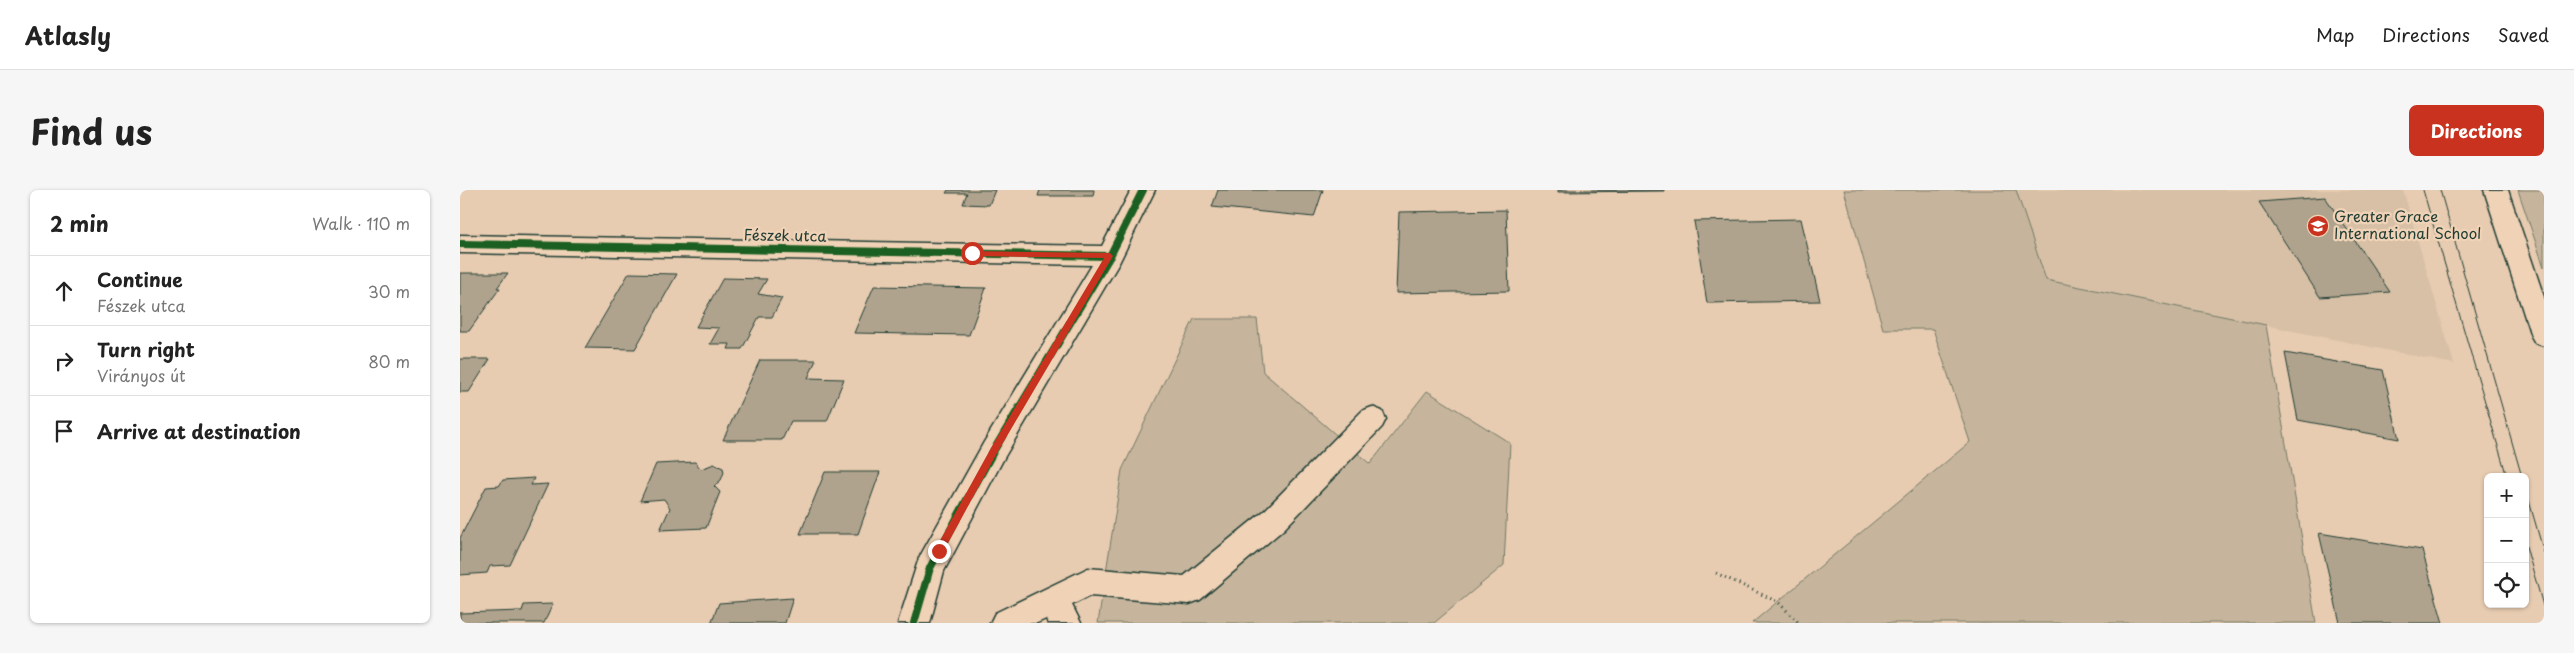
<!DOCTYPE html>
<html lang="en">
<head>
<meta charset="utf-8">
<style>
	:root { --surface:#fff; --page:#f6f6f6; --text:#222; --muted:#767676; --line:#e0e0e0; --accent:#c8321e }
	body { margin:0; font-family:"Playpen Sans",sans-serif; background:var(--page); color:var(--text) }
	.controls { position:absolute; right:15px; bottom:15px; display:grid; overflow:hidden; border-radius:8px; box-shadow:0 1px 4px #0004 }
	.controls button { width:45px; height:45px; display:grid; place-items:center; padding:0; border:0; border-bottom:1px solid var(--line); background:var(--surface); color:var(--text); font:25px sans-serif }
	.stop { position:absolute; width:15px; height:15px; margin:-11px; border:4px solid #c8321e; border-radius:50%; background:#fff }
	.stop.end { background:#c8321e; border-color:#fff; box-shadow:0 1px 5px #0008 }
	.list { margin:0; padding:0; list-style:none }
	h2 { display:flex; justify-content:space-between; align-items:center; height:65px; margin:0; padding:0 20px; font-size:21px }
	h2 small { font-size:16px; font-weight:400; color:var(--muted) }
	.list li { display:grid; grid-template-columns:32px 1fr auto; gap:15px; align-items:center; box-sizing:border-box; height:70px; padding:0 20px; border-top:1px solid var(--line) }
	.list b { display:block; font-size:19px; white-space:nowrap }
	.list p { margin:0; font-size:16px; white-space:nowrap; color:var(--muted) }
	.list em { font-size:16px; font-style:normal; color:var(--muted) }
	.icon { flex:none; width:28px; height:28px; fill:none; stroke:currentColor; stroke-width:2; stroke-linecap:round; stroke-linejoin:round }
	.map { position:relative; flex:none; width:2084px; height:433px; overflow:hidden; border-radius:8px }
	header { display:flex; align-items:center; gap:30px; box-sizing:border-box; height:70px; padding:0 25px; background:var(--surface); border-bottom:1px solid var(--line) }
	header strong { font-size:24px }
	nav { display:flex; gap:28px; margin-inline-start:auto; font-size:18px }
	.intro { display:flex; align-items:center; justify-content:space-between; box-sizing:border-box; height:120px; padding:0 30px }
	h1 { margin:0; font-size:35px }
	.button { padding:12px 22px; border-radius:8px; background:var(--accent); color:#fff; font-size:18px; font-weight:700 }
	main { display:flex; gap:30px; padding:0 30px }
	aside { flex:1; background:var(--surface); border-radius:8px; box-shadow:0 1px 4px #0004 }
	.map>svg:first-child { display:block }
	.built { fill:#d7c0a6 }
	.green { fill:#c6b59c; stroke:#727968 }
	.building { fill:#b0a38e; stroke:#1f3d34 }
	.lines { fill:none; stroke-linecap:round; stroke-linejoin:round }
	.minor-casing { stroke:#1f3d34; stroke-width:3 }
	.major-casing { stroke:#1f3d34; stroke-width:3 }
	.path { stroke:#1f3d34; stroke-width:3; stroke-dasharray:1 4; stroke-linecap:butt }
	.minor { fill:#f0d2b6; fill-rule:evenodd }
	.major { fill:#f0d2b6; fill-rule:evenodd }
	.tram { stroke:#1f3d34; stroke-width:1 }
	.cycleway-casing { stroke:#f0d2b6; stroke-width:11 }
	.cycleway { stroke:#1b5e20; stroke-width:8 }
	.route { fill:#c8321e }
	.labels { text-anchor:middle; stroke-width:4.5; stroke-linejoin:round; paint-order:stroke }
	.poi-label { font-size:15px; fill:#1f3d34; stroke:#f0d2b6; text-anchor:start }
	.street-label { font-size:15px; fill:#1f3d34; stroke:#f0d2b6 }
</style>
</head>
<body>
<header>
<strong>Atlasly</strong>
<nav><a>Map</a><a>Directions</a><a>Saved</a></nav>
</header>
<div class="intro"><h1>Find us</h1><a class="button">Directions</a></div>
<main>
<aside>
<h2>2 min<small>Walk · 110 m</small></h2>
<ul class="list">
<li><svg class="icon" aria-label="ahead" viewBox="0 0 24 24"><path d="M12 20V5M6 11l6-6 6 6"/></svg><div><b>Continue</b><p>Fészek utca</p></div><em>30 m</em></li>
<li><svg class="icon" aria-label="right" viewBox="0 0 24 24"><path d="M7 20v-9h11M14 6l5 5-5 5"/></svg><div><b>Turn right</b><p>Virányos út</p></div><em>80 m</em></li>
<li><svg class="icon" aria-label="arrive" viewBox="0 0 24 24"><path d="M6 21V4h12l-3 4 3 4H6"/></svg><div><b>Arrive at destination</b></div></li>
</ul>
</aside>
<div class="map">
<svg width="2084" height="433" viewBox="0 0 2084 433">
	<rect width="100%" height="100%" fill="#e8ccb1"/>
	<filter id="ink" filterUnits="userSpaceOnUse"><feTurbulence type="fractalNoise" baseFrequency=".02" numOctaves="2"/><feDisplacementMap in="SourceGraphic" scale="10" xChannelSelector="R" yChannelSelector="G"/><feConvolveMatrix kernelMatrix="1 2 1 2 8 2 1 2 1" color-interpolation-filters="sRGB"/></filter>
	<g filter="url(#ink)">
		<path class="built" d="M1556,0H1943L1994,174L1586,90Z"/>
		<path class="green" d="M1384,0H1556L1586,90L1806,135L1856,433H1292L1510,252L1473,139H1423Z
			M2058,0H2084V77Z
			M734,129H797L803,182L910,274L967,201L1050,253L1044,375L974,433H638L662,280Z"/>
		<path class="building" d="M488,0H535L529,15L503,14L507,3H486Z
			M580,0H634L633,6H578Z
			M758,0H863L854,27L752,17Z
			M1098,0H1204V1L1098,2Z
			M1865,7L1930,102L1860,107L1799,12Z
			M1046,20L1049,101L936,103L939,22Z
			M1341,29L1360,111L1247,113L1234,31Z
			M0,83H48L37,98H40L9,141H0Z
			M169,83L217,84L175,159L125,158Z
			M263,88L307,89L298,104L322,108L312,127H299L282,159H268L270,154H250L259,138L236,137Z
			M414,96L526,98L509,145L394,143Z
			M1825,163L1923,180L1939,249L1838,230Z
			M0,169H30L9,202H0Z
			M300,170H356L348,188L384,189L367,231H331L322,250H263Z
			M235,272L241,279L254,274L263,278L264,282L261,290L254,296L260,302L246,338L200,340L210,318L204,309L180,311L196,274Z
			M365,282H420L398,344H340Z
			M74,288L71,295L88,294L50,375L30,376L27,383L0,385V348L26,297L39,296L43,290Z
			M1859,343L1962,360L1983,433H1880Z
			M333,408L325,433H251L259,413Z
			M93,414L84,433H0V423L62,421L64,415Z"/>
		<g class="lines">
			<g class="minor-casing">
				<path id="minor" d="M671,0H695L659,73L544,268L484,381L470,433H438L459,368L524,252L632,75L0,63V45L642,56Z
					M912,217L922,221L926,229L922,237L824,339L740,410L729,414L630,406L612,415L621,433H588L586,429L577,433H530L535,423L628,378L724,386L804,321L902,221Z"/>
			</g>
			<g class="major-casing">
				<path id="major" d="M2024,0H2048L2084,107V156L2075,153L2071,146Z"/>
			</g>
			<path class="path" d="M1256,383L1318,412L1339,433"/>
			<use href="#minor" class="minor"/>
			<use href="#major" class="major"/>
			<path class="tram" d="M1963,0L2047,287
				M1980,0L2062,287
				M2065,297L2084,363
				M2065,353L2084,419"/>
			<g class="cycleway-casing">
				<path id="cycleway" d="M0,54L650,66
					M454,433L470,378L534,260L650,66L683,0"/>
			</g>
			<use href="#cycleway" class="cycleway"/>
		</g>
	</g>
	<path class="route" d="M509,61L650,63L653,66L537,263L482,364L479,365L476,364V358L531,258L644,68L512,66L509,65Z"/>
	<defs>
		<g id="school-disc" transform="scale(1.125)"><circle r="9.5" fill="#c8321e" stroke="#f0d2b6"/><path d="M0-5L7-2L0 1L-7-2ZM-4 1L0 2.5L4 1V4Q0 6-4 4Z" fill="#fff"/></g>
	</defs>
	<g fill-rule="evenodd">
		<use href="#school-disc" x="1858" y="36"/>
	</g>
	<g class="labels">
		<g class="poi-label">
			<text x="1874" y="32">Greater Grace<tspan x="1874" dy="17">International School</tspan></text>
		</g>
		<g class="street-label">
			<text transform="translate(325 46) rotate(1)" y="5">Fészek utca</text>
		</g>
	</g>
</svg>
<div class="controls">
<button>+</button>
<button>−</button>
<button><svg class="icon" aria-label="locate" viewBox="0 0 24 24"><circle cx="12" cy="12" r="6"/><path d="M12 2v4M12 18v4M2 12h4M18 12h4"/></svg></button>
</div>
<div class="stop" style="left:512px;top:63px"></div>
<div class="stop end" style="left:479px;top:361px"></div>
</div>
</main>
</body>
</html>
